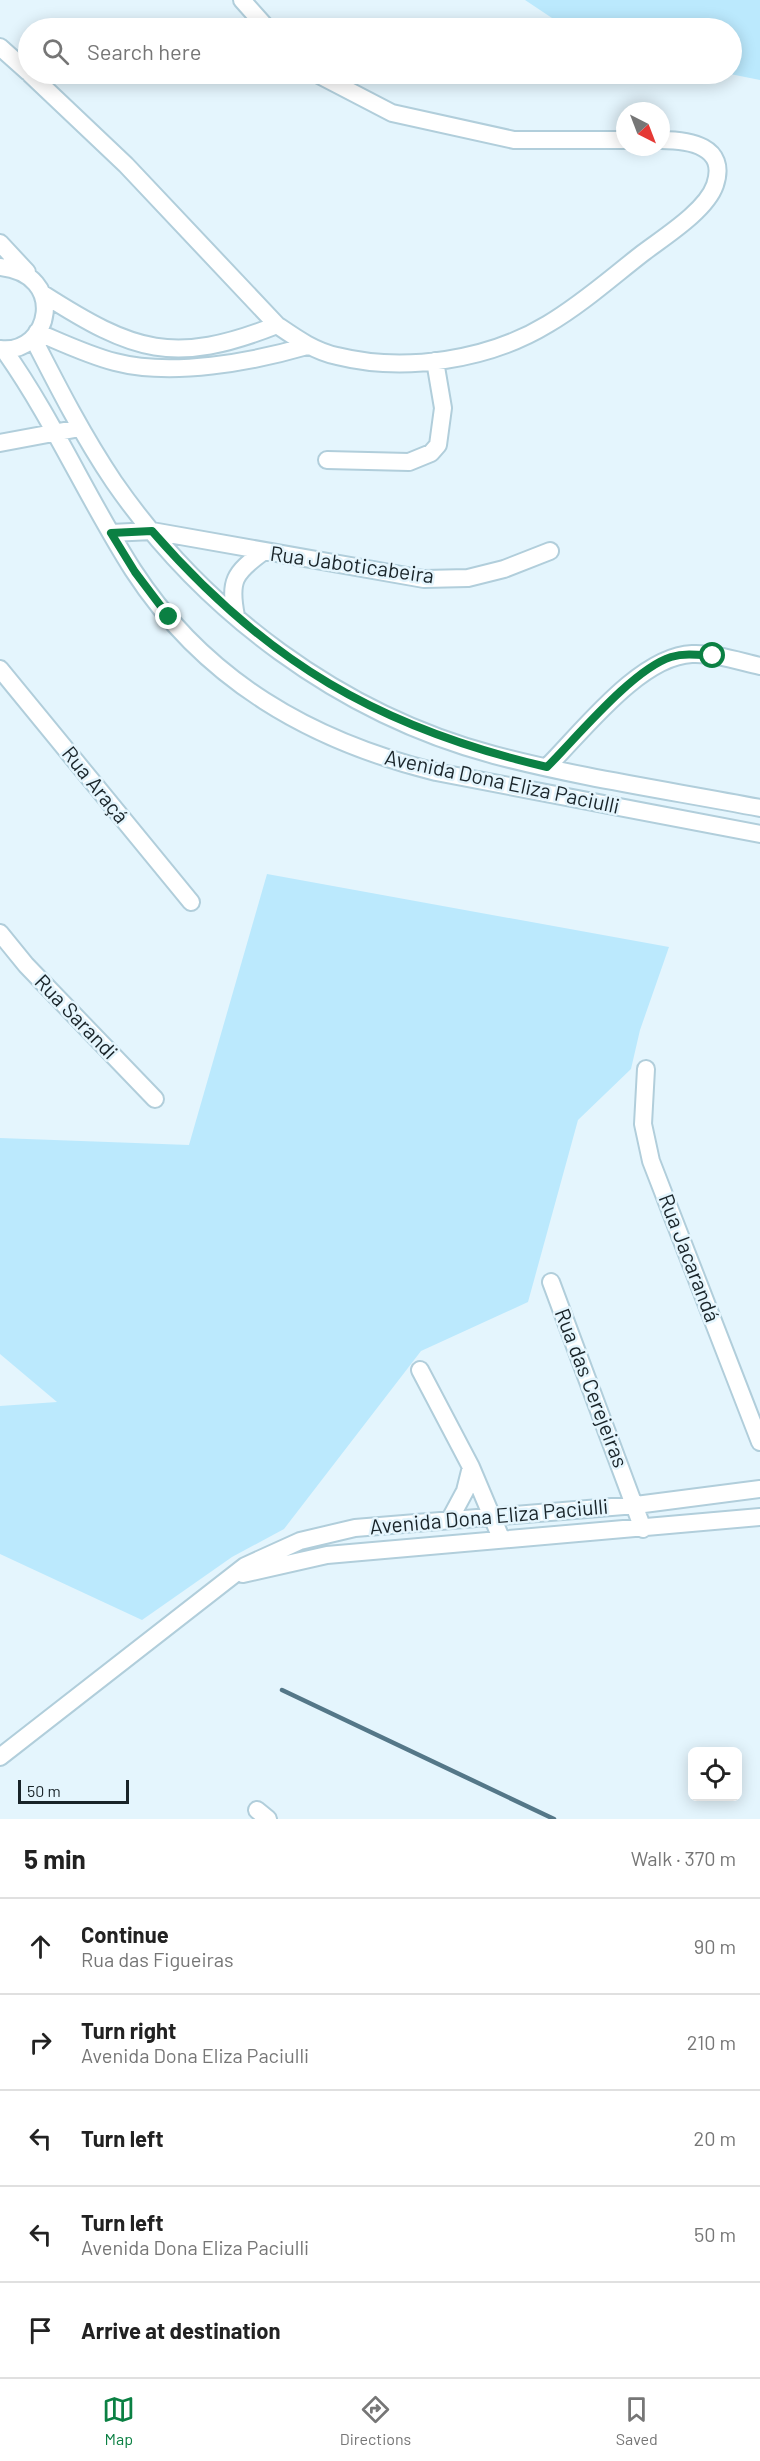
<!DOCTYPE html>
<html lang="en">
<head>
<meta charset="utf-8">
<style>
	:root { --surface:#fff; --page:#f2f2f2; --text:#222; --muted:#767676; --line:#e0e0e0; --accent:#0b8043 }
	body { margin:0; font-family:Barlow,sans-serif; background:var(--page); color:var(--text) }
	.controls { position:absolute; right:18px; bottom:18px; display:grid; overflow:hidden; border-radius:9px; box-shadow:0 3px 15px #0003 }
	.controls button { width:54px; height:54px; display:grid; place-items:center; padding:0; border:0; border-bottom:2px solid var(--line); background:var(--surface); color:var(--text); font:30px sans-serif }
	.compass { position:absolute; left:616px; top:102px; width:54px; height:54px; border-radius:50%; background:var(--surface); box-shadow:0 3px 15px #0003; rotate:138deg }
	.scale { position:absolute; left:18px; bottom:15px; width:111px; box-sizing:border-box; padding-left:6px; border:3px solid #192429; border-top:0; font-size:16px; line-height:21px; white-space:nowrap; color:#192429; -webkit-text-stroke:4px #e4f5fd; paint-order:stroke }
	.stop { position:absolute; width:18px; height:18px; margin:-14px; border:4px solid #0b8043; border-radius:50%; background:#fff }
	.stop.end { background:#0b8043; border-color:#fff; box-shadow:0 2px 6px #0008 }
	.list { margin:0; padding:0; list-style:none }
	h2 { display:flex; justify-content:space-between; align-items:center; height:78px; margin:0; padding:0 24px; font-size:26px }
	h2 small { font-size:20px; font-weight:400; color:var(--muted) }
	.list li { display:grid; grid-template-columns:39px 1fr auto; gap:18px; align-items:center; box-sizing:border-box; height:96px; padding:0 24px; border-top:2px solid var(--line) }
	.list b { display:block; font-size:22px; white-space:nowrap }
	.list p { margin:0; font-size:20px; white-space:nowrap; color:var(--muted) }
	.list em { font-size:20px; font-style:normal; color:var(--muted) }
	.icon { flex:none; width:33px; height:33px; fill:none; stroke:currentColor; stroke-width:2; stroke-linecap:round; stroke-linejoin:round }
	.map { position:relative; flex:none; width:760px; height:1819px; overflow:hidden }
	.search { position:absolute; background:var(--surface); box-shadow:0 3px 15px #0003; left:18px; right:18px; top:18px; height:66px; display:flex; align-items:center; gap:15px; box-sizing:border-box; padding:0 21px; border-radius:33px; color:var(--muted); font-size:22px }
	.sheet { height:558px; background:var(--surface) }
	nav { display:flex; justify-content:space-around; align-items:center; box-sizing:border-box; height:84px; border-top:2px solid var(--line); background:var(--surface); font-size:16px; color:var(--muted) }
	nav a { display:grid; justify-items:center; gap:3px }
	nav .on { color:var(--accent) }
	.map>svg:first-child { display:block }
	.green { fill:#bbe9fd }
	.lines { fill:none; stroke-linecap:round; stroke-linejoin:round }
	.stream { stroke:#547788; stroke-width:4.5 }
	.minor-casing { stroke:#b1cedb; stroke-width:20 }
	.minor { stroke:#fff; stroke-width:16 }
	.route { stroke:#0b8043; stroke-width:8 }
	.labels { text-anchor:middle; stroke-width:5; stroke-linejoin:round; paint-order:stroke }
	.street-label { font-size:21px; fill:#192429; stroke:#e4f5fd }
</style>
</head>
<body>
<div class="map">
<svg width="760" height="1819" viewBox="0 0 760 1819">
	<rect width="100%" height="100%" fill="#e4f5fd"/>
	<path class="green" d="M525,0H760V80L730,74L732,28H567Z
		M267,874L669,947L640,1030L631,1069L578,1120L528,1302L421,1351L284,1529L232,1557L142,1620L0,1554V1406L57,1402L0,1354V1138L189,1145Z"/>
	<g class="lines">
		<path class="stream" d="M282,1690L554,1819"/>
		<g class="minor-casing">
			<path id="minor" d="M242,0L267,28
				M0,47L28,72
				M30,74L126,165L277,325C296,338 314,351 337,356C405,373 489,360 548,324C582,304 612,277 643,253C664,237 706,211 715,185C728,146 689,140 661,140
				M317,74L392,113L514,140H625
				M0,243L27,272
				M0,267C68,274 51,355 0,349
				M43,294C134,352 173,366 277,325
				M37,332C63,343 88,355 115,362C172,377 252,362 307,346
				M33,338C58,387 83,436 114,482C204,612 340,714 494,755C581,778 672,791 760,808
				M4,350C53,419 87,498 133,570C205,681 311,741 436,772L760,834
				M0,443L80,428
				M327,460L409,462L431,453L438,445L443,408L435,361
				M111,533L152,531L424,579L468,578L504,569L550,551
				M236,616C229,581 234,573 263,552
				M0,669L191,902
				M547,767C583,731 640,656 692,654C714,653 738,661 760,666
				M0,933L26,965L155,1099
				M646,1069L643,1124L651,1161L760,1442
				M551,1282L643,1529
				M420,1370L471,1467L501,1538
				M450,1519L465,1491L471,1467
				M243,1574L327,1555L760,1517
				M0,1757L245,1566L300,1541L355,1528L636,1505L760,1489
				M257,1810L268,1819"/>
		</g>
		<use href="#minor" class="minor"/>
	</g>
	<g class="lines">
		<path class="route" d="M169,617L135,572L111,533L152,531C266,662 379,728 547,767C577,737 633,669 671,657C685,653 699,655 713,656"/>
	</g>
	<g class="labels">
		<g class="street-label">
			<text transform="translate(352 565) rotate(8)" y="7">Rua Jaboticabeira</text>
			<text transform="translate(502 782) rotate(12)" y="7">Avenida Dona Eliza Paciulli</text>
			<text transform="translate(95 785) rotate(51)" y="7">Rua Araçá</text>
			<text transform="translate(76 1017) rotate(46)" y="7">Rua Sarandi</text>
			<text transform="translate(689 1258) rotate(69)" y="7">Rua Jacarandá</text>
			<text transform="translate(591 1388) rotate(69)" y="7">Rua das Cerejeiras</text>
			<text transform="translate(489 1517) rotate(-5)" y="7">Avenida Dona Eliza Paciulli</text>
		</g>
	</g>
</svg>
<div class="controls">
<button><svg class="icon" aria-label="locate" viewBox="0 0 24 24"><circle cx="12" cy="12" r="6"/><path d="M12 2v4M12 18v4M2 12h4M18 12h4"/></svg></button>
</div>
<svg class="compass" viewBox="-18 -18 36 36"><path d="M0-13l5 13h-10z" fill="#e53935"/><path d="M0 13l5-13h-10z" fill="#767676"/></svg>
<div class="scale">50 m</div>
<div class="stop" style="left:713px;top:656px"></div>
<div class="stop end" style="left:169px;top:617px"></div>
<div class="search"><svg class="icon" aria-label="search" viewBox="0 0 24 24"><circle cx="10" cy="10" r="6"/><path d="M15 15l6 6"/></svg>Search here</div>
</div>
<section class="sheet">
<h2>5 min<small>Walk · 370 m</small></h2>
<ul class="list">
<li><svg class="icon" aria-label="ahead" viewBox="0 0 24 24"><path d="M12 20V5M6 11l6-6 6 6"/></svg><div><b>Continue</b><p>Rua das Figueiras</p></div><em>90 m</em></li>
<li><svg class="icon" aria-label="right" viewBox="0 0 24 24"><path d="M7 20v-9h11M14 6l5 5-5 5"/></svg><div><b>Turn right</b><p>Avenida Dona Eliza Paciulli</p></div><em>210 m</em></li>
<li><svg class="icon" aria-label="left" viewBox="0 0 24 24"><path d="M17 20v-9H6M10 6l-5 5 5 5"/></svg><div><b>Turn left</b></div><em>20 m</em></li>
<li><svg class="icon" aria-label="left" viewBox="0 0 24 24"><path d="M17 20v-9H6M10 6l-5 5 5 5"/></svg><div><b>Turn left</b><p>Avenida Dona Eliza Paciulli</p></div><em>50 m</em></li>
<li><svg class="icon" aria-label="arrive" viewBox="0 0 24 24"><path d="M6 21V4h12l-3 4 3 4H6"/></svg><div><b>Arrive at destination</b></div></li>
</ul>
</section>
<nav>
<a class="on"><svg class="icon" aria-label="map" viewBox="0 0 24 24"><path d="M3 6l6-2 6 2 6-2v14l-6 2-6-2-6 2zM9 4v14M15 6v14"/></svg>Map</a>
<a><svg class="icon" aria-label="directions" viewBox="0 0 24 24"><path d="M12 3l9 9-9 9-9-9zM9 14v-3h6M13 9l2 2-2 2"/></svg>Directions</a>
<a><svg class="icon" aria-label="saved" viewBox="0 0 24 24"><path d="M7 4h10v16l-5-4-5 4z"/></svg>Saved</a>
</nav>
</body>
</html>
